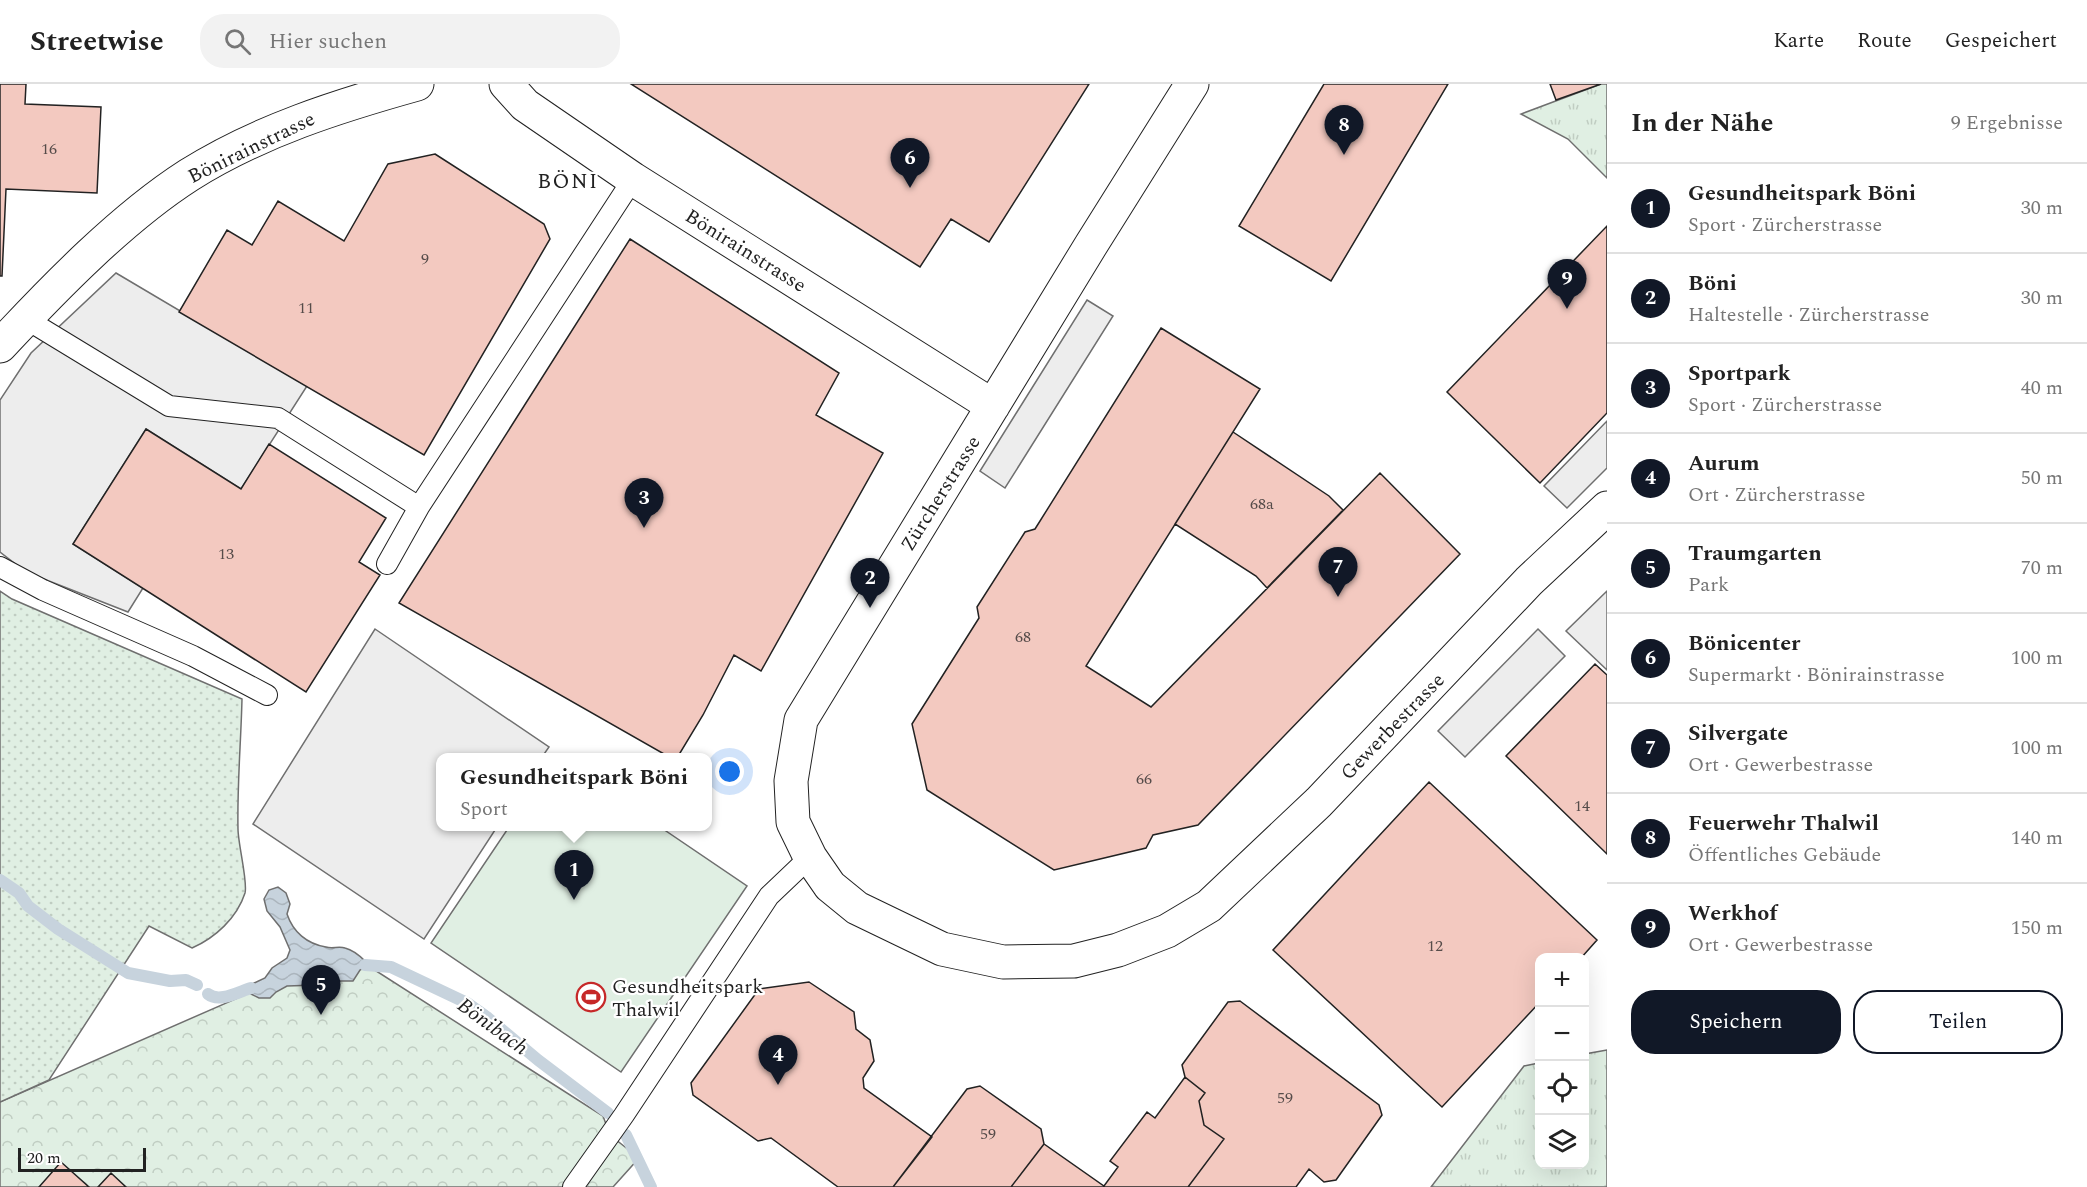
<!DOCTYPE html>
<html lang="de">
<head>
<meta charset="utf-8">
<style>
	:root { --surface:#fff; --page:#f2f2f2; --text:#222; --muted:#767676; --line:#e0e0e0; --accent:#111827 }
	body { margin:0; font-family:Spectral,serif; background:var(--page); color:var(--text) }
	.controls { position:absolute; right:18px; bottom:18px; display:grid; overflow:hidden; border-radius:12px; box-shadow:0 6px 24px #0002 }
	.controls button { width:54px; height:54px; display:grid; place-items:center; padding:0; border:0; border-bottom:2px solid var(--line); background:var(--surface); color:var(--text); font:30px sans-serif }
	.scale { position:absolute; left:18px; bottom:15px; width:128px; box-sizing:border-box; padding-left:6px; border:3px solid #222; border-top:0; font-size:16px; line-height:21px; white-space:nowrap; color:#222; -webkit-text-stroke:4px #fff; paint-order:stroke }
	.you { position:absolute; left:730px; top:688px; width:21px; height:21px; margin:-15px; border:4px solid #fff; border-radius:50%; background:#1a73e8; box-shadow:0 0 0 9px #1a73e833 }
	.badge { display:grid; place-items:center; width:39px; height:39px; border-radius:50%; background:var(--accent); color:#fff; font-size:20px; font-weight:700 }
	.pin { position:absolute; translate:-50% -50px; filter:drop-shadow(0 2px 3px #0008) }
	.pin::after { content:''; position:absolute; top:32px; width:21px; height:18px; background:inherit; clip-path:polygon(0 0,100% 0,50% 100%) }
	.popup { position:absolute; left:436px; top:669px; width:276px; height:78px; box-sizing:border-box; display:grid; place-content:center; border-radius:12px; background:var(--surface); filter:drop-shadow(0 2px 4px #0005); font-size:20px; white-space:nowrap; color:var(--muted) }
	.popup b { font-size:22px; color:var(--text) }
	.popup::after { content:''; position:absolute; left:50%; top:100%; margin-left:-12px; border:12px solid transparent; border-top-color:var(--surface) }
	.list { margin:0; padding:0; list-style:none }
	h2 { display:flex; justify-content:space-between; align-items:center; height:78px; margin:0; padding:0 24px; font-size:26px }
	h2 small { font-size:20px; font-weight:400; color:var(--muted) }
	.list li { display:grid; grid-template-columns:39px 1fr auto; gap:18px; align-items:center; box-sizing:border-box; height:90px; padding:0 24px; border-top:2px solid var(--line) }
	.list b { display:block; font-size:22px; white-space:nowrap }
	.list p { margin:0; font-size:20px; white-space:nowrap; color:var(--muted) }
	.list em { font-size:20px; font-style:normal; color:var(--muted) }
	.actions { display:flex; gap:12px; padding:18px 24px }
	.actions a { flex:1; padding:14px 0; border:2px solid var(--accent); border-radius:24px; text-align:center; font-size:21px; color:var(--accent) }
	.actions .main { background:var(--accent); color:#fff }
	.icon { flex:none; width:33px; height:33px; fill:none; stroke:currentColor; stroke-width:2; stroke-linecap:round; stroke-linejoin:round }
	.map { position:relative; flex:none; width:1607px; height:1103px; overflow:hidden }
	header { display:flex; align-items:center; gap:36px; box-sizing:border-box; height:84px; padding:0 30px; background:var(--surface); border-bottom:2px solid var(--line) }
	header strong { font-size:28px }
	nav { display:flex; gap:33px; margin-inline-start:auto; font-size:21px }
	.search { width:420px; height:54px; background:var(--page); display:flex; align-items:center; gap:15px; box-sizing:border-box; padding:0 21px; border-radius:24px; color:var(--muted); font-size:22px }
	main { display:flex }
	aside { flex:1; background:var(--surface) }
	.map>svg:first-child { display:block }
	.grass { fill:url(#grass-tufts); stroke:#6f6f6f; stroke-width:1.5 }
	.park { fill:url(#park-crowns); stroke:#6f6f6f; stroke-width:1.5 }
	.garden { fill:url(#garden-dots); stroke:#6f6f6f; stroke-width:1.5 }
	.pitch { fill:#e0efe3; stroke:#6f6f6f; stroke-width:1.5 }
	.parking { fill:#ededed; stroke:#6f6f6f; stroke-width:1.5 }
	.water { fill:url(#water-waves); stroke:#6f6f6f; stroke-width:1.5 }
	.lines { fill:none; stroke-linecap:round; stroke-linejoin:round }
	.stream { stroke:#c7d3dd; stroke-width:12 }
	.building { fill:#f3c9c0; stroke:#222; stroke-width:1.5 }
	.lane-casing { stroke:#222; stroke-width:22 }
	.street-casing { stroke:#222; stroke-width:35 }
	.lane { stroke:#fff; stroke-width:20 }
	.street { stroke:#fff; stroke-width:33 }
	.labels { text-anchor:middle; stroke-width:4.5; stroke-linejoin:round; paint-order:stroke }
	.number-label { font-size:16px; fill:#564c4a }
	.street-label { font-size:20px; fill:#222; stroke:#fff }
	.poi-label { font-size:20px; fill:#222; stroke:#fff; text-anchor:start }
	.neighbourhood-label { font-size:21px; letter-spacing:1.5px; fill:#222; stroke:#fff }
	.water-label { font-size:21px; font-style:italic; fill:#222; stroke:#fff }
</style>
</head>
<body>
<header>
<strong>Streetwise</strong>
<div class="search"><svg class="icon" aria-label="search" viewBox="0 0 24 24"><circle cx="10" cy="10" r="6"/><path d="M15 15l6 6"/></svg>Hier suchen</div>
<nav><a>Karte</a><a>Route</a><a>Gespeichert</a></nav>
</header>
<main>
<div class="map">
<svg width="1607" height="1103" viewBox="0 0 1607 1103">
	<defs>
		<pattern id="grass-tufts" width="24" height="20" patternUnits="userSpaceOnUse" patternTransform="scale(1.5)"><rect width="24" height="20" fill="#e0efe3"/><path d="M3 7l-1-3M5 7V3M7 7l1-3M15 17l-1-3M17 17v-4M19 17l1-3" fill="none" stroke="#c0cdc2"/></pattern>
		<pattern id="park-crowns" width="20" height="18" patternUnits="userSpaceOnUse" patternTransform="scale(1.5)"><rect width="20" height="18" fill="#e0efe3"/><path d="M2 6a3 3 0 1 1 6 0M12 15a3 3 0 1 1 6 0" fill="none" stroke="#c0cdc2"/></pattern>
		<pattern id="garden-dots" width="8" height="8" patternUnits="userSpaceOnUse" patternTransform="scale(1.5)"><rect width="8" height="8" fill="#e0efe3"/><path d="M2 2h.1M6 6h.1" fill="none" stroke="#c0cdc2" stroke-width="1.8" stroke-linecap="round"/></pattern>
		<pattern id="water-waves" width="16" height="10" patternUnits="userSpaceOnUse" patternTransform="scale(1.5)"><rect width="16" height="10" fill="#c7d3dd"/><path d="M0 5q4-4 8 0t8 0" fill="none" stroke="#abb5bd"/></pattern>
	</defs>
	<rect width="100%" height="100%" fill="#fff"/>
	<path class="grass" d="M1601,0H1607V94L1568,55L1521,30Z
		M1607,966V1103H1431L1524,982L1539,979L1540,1080H1584L1585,970Z"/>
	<path class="park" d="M345,867L603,1032L610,1051L639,1074L613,1103H0V1018Z"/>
	<path class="garden" d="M0,507L12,515L242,615C241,658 237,701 238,745C238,760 248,798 245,809C237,834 215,854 192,864L149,842L49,996L0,1018Z"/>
	<path class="pitch" d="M509,743H660L747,802L621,988L431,859Z"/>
	<path class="parking" d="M116,189L307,302L241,405L146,345L73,460L143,504L128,528L26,488L0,468V316L31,269Z
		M1087,216L1113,232L1005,404L980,387Z
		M1607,337V384L1567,424L1544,402Z
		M1607,507V586L1566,547Z
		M375,545L549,663L542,673L440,674V742L497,743L424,855L253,740Z
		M1538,545L1565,572L1465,673L1438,647Z"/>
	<path class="water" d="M278,803L286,809L290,820L287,830C293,848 307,860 326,863C332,865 339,862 345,864C353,866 360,872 365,877V883L360,886L353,897H338L317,901L287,902L276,908L270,914H259L251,910L252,900L265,894L272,884L287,874L290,866L280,843L267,827L264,815L269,806Z"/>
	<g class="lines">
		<path class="stream" d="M0,796L19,809L28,822L58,845L128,889L170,897L186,896L197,901
			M365,881L391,883L467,919L488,934L538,976L608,1029
			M208,910C219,919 238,908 251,904
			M626,1051L651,1103"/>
	</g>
	<path class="building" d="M0,0H26L25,20L101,23L97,109L6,105L2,192H0Z
		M631,0H1089L989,158L951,135L920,183Z
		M1324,0H1448L1331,197L1239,142Z
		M1550,0H1601L1556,16Z
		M435,70L544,140L550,155L424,371L179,228L227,146L252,161L278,117L344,157L388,80Z
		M1607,142V329L1540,399L1447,308Z
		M630,155L839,289L816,331L883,369L761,587L734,571L703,631L677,674H671L399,519Z
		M1161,244L1260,305L1086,582L1151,623L1380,389L1460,470L1198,741L1153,751L1146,764L1054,786L927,706L912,640L979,534L977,523L1025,448L1035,445Z
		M146,345L241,405L269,360L386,434L359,478L380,491L306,608L73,460Z
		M1233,348L1329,412L1343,426L1267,504L1256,492L1175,440Z
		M1595,580L1607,591V770L1506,672Z
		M1429,698L1597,856L1581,874H1540V918L1442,1023L1273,866Z
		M809,898L854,928L856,945L870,956L874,977L863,994L864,1004L932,1053L893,1103H838L771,1054L758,1057L693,1011L691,999L759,905Z
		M1240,917L1379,1021L1382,1031L1336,1096L1324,1098L1309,1085L1296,1103H1188L1224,1055L1204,1041L1199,1017L1205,1009L1185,993L1182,981L1228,918Z
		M1185,993L1205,1009L1199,1017L1204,1041L1224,1055L1188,1103H1011L1044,1060L1104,1102L1118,1083L1110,1077L1147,1028L1155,1034Z
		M980,1002L1041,1045L1044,1060L1011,1103H893L967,1005Z
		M61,1078L89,1103H39Z
		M111,1089L126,1103H98Z"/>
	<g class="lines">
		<g class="lane-casing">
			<path id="lane" d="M26,235L169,322L278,334L419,423
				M387,480L419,423L633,95
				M0,483L43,506L193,572L267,611
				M573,1103L624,1031L769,812L810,773"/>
		</g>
		<g class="street-casing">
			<path id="street" d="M506,0L525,21L633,95L993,322
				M1192,0L1091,161L801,636L791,697L793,738L810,773L830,802L857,824L942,865L1003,878L1074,877L1118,866L1167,847L1209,822L1319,718L1529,497L1607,424
				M0,262C54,204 122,134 189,91C259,47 338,22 417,0"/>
		</g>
		<use href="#lane" class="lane"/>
		<use href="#street" class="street"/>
	</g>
	<defs>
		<g id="stadium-ring" transform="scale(1.5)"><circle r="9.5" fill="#fff" stroke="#c62828" stroke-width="1.5"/><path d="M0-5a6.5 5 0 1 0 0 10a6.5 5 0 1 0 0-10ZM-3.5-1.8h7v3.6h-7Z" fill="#c62828"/></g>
	</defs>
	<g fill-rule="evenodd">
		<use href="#stadium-ring" x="591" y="913"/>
	</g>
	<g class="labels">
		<g class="number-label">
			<text x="49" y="70">16</text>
			<text x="425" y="180">9</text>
			<text x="306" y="229">11</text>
			<text x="1262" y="425">68a</text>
			<text x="226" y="475">13</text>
			<text x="1023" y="558">68</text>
			<text x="1144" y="700">66</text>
			<text x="1582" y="727">14</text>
			<text x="1435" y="867">12</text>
			<text x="1285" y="1019">59</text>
			<text x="988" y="1055">59</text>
		</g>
		<g class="street-label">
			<text transform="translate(251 63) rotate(-26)" y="7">Bönirainstrasse</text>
			<text transform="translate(746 166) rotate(32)" y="7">Bönirainstrasse</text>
			<text transform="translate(940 409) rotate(-58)" y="7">Zürcherstrasse</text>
			<text transform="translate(1392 642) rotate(-46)" y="7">Gewerbestrasse</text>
		</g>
		<g class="poi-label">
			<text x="612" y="909">Gesundheitspark<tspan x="612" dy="23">Thalwil</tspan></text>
		</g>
		<g class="neighbourhood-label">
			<text x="568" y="104">BÖNI</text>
		</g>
		<g class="water-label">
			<text transform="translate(493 942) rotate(36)" y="7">Bönibach</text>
		</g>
	</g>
</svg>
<div class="controls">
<button>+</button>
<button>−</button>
<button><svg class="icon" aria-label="locate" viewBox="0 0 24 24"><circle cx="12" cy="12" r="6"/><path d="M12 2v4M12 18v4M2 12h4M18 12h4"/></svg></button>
<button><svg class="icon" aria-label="layers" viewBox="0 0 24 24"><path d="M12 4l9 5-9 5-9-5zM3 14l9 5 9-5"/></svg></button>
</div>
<div class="scale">20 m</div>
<div class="you"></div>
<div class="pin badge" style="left:574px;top:816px">1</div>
<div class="popup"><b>Gesundheitspark Böni</b>Sport</div>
<div class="pin badge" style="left:870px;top:524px">2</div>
<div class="pin badge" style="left:644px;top:444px">3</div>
<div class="pin badge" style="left:778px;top:1001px">4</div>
<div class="pin badge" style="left:321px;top:931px">5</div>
<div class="pin badge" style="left:910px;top:104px">6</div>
<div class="pin badge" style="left:1338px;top:513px">7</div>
<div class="pin badge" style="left:1344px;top:71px">8</div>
<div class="pin badge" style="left:1567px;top:225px">9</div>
</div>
<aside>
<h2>In der Nähe<small>9 Ergebnisse</small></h2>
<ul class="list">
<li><span class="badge">1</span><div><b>Gesundheitspark Böni</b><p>Sport · Zürcherstrasse</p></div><em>30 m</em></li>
<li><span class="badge">2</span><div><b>Böni</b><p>Haltestelle · Zürcherstrasse</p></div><em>30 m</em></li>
<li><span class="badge">3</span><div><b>Sportpark</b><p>Sport · Zürcherstrasse</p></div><em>40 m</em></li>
<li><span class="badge">4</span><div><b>Aurum</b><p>Ort · Zürcherstrasse</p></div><em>50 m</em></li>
<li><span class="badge">5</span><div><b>Traumgarten</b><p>Park</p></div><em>70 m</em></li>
<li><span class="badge">6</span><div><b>Bönicenter</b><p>Supermarkt · Bönirainstrasse</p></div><em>100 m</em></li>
<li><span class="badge">7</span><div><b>Silvergate</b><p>Ort · Gewerbestrasse</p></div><em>100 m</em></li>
<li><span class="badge">8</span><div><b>Feuerwehr Thalwil</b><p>Öffentliches Gebäude</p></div><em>140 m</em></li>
<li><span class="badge">9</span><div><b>Werkhof</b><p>Ort · Gewerbestrasse</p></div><em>150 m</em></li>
</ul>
<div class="actions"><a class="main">Speichern</a><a>Teilen</a></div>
</aside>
</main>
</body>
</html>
